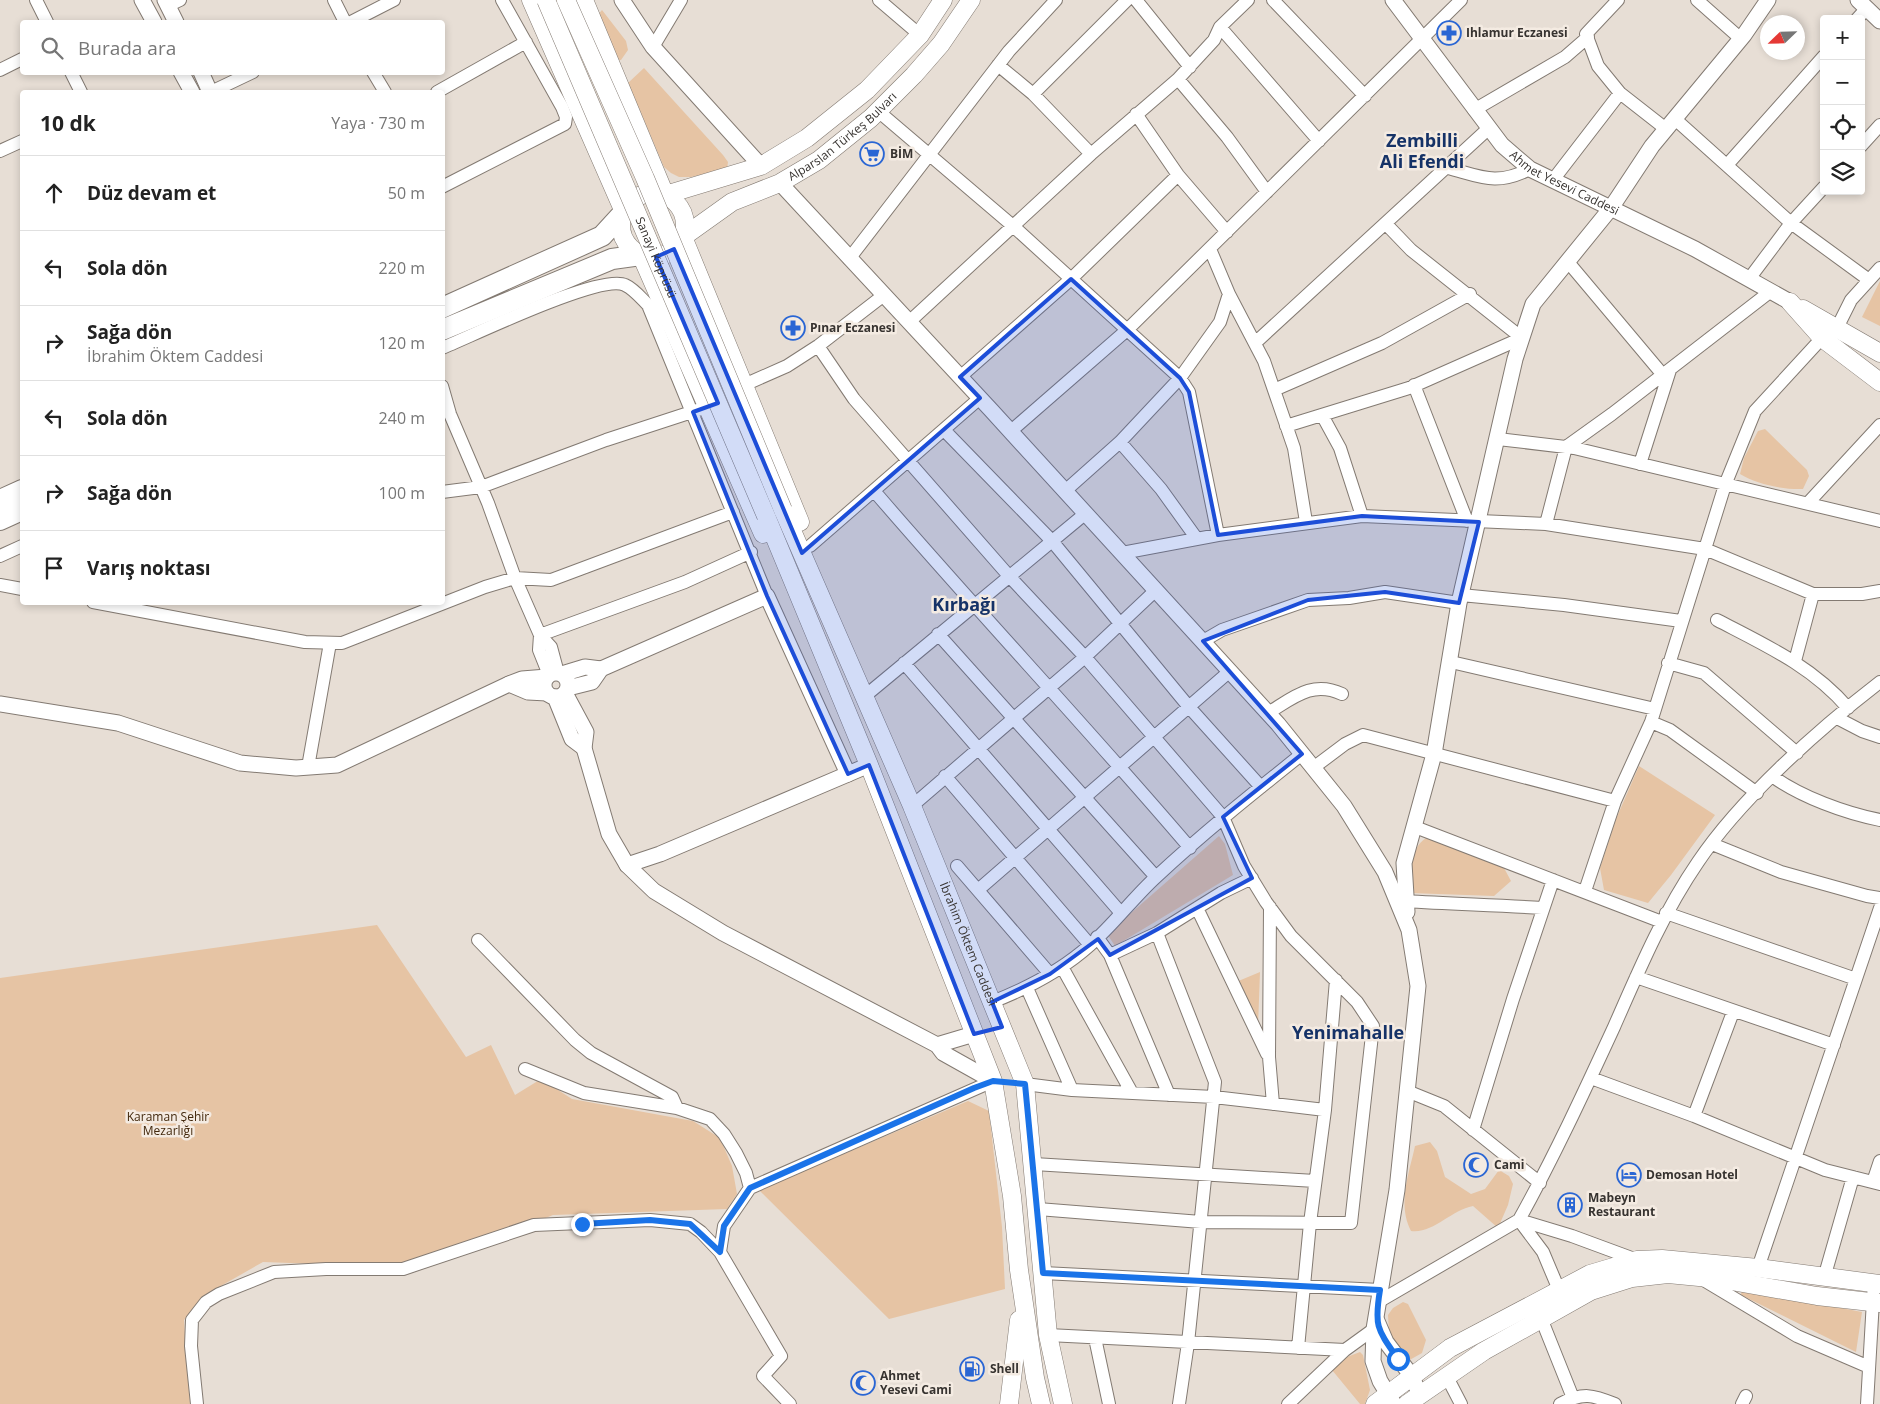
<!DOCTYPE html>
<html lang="tr">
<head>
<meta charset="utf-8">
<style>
	:root { --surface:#fff; --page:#f2f2f2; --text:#222; --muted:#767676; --line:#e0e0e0 }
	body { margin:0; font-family:"Open Sans",sans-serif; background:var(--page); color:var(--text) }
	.controls { position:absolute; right:15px; top:15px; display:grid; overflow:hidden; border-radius:5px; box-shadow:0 2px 8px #0003 }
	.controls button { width:45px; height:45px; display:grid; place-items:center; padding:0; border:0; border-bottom:1px solid var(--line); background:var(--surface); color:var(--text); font:25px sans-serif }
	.compass { position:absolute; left:1760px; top:15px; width:45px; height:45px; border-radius:50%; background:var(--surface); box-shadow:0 2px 8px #0003; rotate:247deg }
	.stop { position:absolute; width:15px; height:15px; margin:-11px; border:4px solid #1a73e8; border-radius:50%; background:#fff }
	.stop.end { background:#1a73e8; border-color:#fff; box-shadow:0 1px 5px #0008 }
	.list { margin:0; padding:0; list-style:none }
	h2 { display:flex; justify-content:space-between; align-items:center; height:65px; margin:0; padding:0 20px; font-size:21px }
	h2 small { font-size:16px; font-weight:400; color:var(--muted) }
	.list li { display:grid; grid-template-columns:32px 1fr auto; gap:15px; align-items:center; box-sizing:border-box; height:75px; padding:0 20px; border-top:1px solid var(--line) }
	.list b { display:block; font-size:19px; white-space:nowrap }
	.list p { margin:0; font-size:16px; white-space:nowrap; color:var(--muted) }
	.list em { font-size:16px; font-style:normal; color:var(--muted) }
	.icon { flex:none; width:28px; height:28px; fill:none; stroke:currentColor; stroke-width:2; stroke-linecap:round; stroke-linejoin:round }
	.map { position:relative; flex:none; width:1880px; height:1404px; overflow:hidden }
	.search { position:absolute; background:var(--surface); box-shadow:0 2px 8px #0003; left:20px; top:20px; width:425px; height:55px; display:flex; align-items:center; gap:12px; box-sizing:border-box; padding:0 18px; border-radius:5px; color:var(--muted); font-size:19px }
	.panel { position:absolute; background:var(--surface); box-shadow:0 2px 8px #0003; left:20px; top:90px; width:425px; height:515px; border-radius:5px }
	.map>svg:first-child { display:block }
	.green { fill:#e6c4a4 }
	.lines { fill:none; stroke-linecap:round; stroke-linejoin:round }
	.minor-casing { stroke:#837a72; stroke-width:14 }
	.tertiary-casing { stroke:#837a72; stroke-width:17 }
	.secondary-casing { stroke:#837a72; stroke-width:19 }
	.primary-casing { stroke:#837a72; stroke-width:22 }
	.minor { stroke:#fff; stroke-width:12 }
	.tertiary { stroke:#fff; stroke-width:15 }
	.secondary { stroke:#fff; stroke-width:18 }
	.primary { stroke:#fff; stroke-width:20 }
	.secondary-bridge-casing { stroke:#837a72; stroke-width:19; stroke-linecap:butt }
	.secondary-bridge { stroke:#fff; stroke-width:18 }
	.route { stroke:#1a73e8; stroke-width:6 }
	.marked { fill:#1d4ed8; fill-opacity:0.2; stroke:#1d4ed8; stroke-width:4; stroke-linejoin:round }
	.labels { text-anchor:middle; stroke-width:5; stroke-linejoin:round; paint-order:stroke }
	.poi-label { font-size:12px; font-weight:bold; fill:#373330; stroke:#f4ebe2; text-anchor:start }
	.street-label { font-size:12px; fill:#373330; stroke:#f4ebe2 }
	.park-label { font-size:12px; fill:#42280c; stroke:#f4ebe2 }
	.district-label { font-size:18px; font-weight:bold; fill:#153267; stroke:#f4ebe2 }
</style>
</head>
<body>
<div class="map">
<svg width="1880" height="1404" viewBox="0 0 1880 1404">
	<rect width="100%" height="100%" fill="#e7ded5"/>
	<path class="green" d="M602,10L626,41L628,50L621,60H616L596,17Z
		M644,68L723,155L728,162L727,169L691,177H679L671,173L664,167L628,83Z
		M1880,281V326L1862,317Z
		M1765,429L1807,470L1809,476L1803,489C1784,490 1756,484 1740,474L1744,458L1758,431Z
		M1639,766L1715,815L1671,875L1648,903L1604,890L1600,868L1616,819Z
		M1219,836L1225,844L1233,875L1115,946L1107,934Z
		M1426,838L1504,868L1511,881L1494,896L1410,893C1411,875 1409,849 1426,838Z
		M377,925L466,1057L491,1045L515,1095L541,1079L572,1099L693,1121L720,1138L732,1166L737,1194L727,1209L553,1215L496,1238L400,1267L263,1262L205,1295L184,1320L190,1404H0V978Z
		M1260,972L1258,1027L1236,982Z
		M968,1101L989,1111L1002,1227L1005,1289L889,1319L759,1190Z
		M1430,1142L1437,1151L1445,1177L1471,1194L1485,1189L1499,1170L1509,1176L1513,1184L1508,1205L1498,1228L1473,1206C1451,1210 1433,1234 1411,1231C1397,1204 1409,1174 1415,1146Z
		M1742,1289L1862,1312L1856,1352L1741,1295Z
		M1403,1302L1408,1304L1426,1340L1422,1353L1406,1362L1389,1332L1388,1315L1393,1308Z
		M1360,1352L1363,1355L1370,1390L1365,1404H1360L1332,1370L1347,1357Z"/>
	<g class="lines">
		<g class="minor-casing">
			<path id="minor" d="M36,0L47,22
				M334,0L345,22
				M879,0L920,35
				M1136,0L1190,67
				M1273,0L1365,96
				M1618,0L1586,34L1598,66L1620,93L1666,129
				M1697,0L1741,39
				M167,6L180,0
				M1857,19L1867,8
				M351,22L394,0
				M1220,27L1319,141
				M653,47L681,0
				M998,65L1033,94L1091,154
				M0,70L22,59
				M71,72L81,92
				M373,72L385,92
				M1178,79L1227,137L1267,192
				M211,92L253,72
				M437,92L526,42
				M1033,94L1127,0
				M1474,110L1565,57L1588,37
				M878,111L1013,226L1180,378L1189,392L1218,535
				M1136,114L1178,175L1227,232
				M1675,119L1791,223L1869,280
				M1861,146L1880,125
				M0,151L22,141
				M1727,165L1824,56
				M1448,168C1482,177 1496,186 1530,169
				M1553,180L1620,93
				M442,187L565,124L566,117L562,107L502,0
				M1210,249L1229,294L1264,361L1294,448L1306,522
				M849,259L1009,51L1056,0
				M1568,262L1663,375
				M1749,279L1791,223L1824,187
				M909,322L1091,154L1178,79L1214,40L1220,27L1248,0
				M1255,343L1489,128
				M818,346L854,399L1009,576L1085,657L1223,817L1244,866L1266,902L1291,936L1357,1002L1373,1026L1351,1223L1201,1222L1038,1209
				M442,348C472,336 601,273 625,285C634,289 641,298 648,305L767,596
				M960,377L1071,279L1178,175
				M744,385L787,366L818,346L884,295
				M1414,385L1467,521
				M442,386L450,414L488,503L515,578L540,635L551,647L558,673
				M1274,390L1382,343L1470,294
				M1322,415L1340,448L1362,516
				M1286,426L1409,388L1522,338L1411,250L1386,224
				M944,430L1052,541L1189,707L1261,787
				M1011,431L1127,330L1461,0
				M1498,439L1574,448L1880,521
				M1120,442L1161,489L1197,539
				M1640,464L1670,370
				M1065,491L1120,442L1180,378L1220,322L1229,294
				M442,492L481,487L606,440L701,409
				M875,492C978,612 1087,727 1190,848
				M1808,503L1880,425
				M1546,524L1566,447L1612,414L1771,291
				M810,546L980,398
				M1122,553L1218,535L1362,516L1546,524L1705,549L1813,594
				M0,556L22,546
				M0,585L22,589
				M1461,595L1564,605L1681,621
				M93,602L305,642L342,643L485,587L515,578L551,580L733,512
				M1717,620C1765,645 1812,666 1848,708
				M938,634L1156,877
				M540,635L685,582L751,552
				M540,635L539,650L549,675
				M1203,641L1222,630L1308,600L1349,598L1385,592L1459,603
				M1795,661L1813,594H1862L1880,591
				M1451,662L1655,709
				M904,663L1121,913
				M1668,663L1704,673L1797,753
				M865,696L1086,513
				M1268,713C1293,698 1312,680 1342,694
				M1837,718L1862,731L1880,737
				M1651,722L1670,730L1757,793
				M308,767L330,643
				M1313,768L1345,744L1363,735L1615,801
				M945,776L1090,945
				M1772,776C1801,797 1845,813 1880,820
				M912,806L1085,657L1156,590
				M1415,827L1662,922
				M1712,844L1781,872L1867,896L1880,898
				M957,866L1050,974
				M978,890L1230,671
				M1585,891L1615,801L1651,722L1725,485L1755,411L1822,338L1837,328L1851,300L1880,268
				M1405,901C1451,904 1496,905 1542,908
				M1270,907L1269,1057L1273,1104
				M1197,908L1267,1054
				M1666,913L1856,979
				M1157,933L1215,1082L1188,1343L1179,1404
				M1097,937L1110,955L1169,1095
				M478,940L575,1040L591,1053L672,1097L677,1108
				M1110,955L1157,933L1221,893L1252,878
				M1062,967L1132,1093
				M1636,977L1834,1045
				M1027,988L1072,1090
				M992,1002C1028,988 1061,971 1090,945C1114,924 1133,898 1156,877C1203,833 1252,794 1302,754
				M525,1069L584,1093L677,1108L710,1119L724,1134L736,1153L746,1173L750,1188
				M1591,1078L1694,1116L1825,1170L1880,1184
				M1025,1084L1072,1090L1214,1097L1325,1110
				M1407,1091L1444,1106L1540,1183
				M1694,1116L1733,1012
				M1473,1130L1513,999L1553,880
				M1034,1164L1315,1181
				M1873,1182L1880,1161
				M1758,1268L1880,908
				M1043,1273L1380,1290
				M1824,1278L1853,1177
				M1702,1279L1797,1336L1869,1367
				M1559,1290L1543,1252L1519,1220C1554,1157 1584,1092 1614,1027C1639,970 1663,913 1698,862C1741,798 1819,729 1880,682
				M1378,1302L1519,1220L1572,1236L1637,1260
				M1541,1318L1573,1398
				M1048,1335L1345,1350L1374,1329
				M1095,1338L1109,1404
				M1298,1348L1310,1223L1325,1110L1336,980
				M1447,1377L1461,1404
				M197,1404L191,1346L192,1320L206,1302L219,1294L274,1272L326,1269H403L534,1225L650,1220L690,1224L701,1232L720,1252
				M790,1404L763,1376L781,1356L720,1252L724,1226L750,1188L993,1081
				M1288,1404L1345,1350
				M1560,1404C1583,1392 1593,1395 1615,1404
				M1742,1404L1746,1396
				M1867,1404L1874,1283"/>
		</g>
		<g class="tertiary-casing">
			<g id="tertiary">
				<path d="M142,0L154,22"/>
				<path d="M165,0L176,22"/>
				<path d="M622,0L653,47L761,166"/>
				<path id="s1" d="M1393,0L1502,145L1530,169L1695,249L1790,302"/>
				<path d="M1858,0L1880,21"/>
				<path d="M181,72L192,92"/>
				<path d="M201,72L210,92"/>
				<path d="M780,183L991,410L1278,724L1344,806L1385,872L1409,930L1418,986L1397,1190L1374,1329L1373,1361L1380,1381L1394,1404"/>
				<circle cx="556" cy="685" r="12"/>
				<path d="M562,674L585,667L601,669"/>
				<path d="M509,684L528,692L547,693"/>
				<path d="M568,688L592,682L601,669L767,596L848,774L869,765"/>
				<path d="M565,693L586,732L584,748L609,834L627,865L654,891L723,933L937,1045L943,1053L993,1081"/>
				<path d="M555,697L572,739L584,748"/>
				<path d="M0,704L118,723L240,763L296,768L337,765L509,684L522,679L547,677"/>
				<path d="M627,865L660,854L848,774"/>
				<path d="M1407,912L1404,863L1434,754L1459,603L1515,359L1533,304L1611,208L1652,146L1744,35L1768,0"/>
				<path d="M937,1045L974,1034"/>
				<path d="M1377,1321L1386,1342L1411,1375L1420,1395"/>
			</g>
		</g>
		<g class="secondary-casing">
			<g id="secondary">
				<path d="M531,0L624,212"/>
				<path d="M584,0L665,195L761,166L807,138L867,90L920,35L943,0"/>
				<circle cx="653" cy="225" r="32"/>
				<path d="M641,255L763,534"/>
				<path d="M1790,302L1822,338L1880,382"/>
				<path d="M1803,309L1880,353"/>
				<path id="s2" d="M783,510L912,806L1025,1084L1048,1335L1063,1404"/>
				<path d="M766,516L869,765L993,1081L1012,1196L1019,1270L1035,1378L1041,1404"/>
				<path id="s3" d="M800,522L683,237L732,202L780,183L819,160L871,118L914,75L941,44L971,0"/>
				<path d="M1009,1404L1019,1320"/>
				<path d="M1375,1404L1450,1348L1590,1274L1637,1260L1662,1259L1758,1268L1880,1284"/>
				<path d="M1407,1404L1484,1351L1591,1291L1632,1278L1668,1274L1720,1279L1817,1296L1880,1303"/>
			</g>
		</g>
		<g class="primary-casing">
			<path id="primary" d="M442,308L602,236L624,212
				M442,330L612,259L641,255
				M0,500L22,490
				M0,520L22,510"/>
		</g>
		<use href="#minor" class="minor"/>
		<use href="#tertiary" class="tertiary"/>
		<use href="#secondary" class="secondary"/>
		<use href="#primary" class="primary"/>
		<g class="secondary-bridge-casing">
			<g id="secondary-bridge">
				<path id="s4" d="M546,0L766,516"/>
				<path d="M566,0L645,178L783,510"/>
			</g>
		</g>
		<use href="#secondary-bridge" class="secondary-bridge"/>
	</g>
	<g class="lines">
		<path class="route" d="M582,1224L650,1220L690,1224L720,1252L724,1226L750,1188L974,1088L993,1081L1025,1084L1043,1273L1380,1290C1374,1326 1377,1329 1398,1359"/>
	</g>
	<path class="marked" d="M674,249L802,553L980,398L960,377L1071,279L1180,378L1189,392L1218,535L1362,516L1479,522L1459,603L1385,592L1308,600L1203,641L1302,754L1223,817L1252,878L1110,955L1098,939L1050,974L992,1002L1002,1027L974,1034L869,765L848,774L767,596L693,412L718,403L656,257Z"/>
	<defs>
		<g id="pharmacy-ring" transform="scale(1.25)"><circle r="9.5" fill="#f4ebe2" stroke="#2a66d4" stroke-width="1.5"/><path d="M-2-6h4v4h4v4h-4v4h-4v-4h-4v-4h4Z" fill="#2a66d4"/></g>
		<g id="supermarket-ring" transform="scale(1.25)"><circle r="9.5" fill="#f4ebe2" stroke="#2a66d4" stroke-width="1.5"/><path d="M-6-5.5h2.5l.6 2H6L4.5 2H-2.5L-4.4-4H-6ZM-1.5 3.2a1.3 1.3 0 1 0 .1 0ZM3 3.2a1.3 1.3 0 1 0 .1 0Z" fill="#2a66d4"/></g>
		<g id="mosque-ring" transform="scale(1.25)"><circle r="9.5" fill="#f4ebe2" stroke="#2a66d4" stroke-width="1.5"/><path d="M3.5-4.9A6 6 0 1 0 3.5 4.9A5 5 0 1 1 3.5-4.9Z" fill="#2a66d4"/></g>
		<g id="hotel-ring" transform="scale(1.25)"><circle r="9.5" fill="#f4ebe2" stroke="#2a66d4" stroke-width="1.5"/><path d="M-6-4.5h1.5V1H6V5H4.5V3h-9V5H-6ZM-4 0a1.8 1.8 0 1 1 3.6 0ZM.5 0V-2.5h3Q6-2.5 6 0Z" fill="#2a66d4"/></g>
		<g id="building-ring" transform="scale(1.25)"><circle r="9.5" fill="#f4ebe2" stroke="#2a66d4" stroke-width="1.5"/><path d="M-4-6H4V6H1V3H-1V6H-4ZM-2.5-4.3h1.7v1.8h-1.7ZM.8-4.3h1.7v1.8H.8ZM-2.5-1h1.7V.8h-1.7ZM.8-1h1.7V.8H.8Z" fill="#2a66d4"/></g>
		<g id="fuel-ring" transform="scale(1.25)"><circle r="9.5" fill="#f4ebe2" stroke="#2a66d4" stroke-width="1.5"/><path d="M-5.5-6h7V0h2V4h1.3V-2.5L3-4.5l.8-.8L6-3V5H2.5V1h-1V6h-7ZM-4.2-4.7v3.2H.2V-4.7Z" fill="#2a66d4"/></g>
	</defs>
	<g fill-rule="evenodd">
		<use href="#pharmacy-ring" x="1449" y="33"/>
		<use href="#supermarket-ring" x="872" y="154"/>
		<use href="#pharmacy-ring" x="793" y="328"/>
		<use href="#mosque-ring" x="1476" y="1165"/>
		<use href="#hotel-ring" x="1629" y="1175"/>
		<use href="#building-ring" x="1570" y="1205"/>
		<use href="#fuel-ring" x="972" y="1369"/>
		<use href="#mosque-ring" x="863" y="1383"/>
	</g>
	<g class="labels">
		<g class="poi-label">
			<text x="1466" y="37">Ihlamur Eczanesi</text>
			<text x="890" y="158">BİM</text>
			<text x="810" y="332">Pınar Eczanesi</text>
			<text x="1494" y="1169">Cami</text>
			<text x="1646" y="1179">Demosan Hotel</text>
			<text x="1588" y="1202">Mabeyn<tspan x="1588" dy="14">Restaurant</tspan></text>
			<text x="990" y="1373">Shell</text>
			<text x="880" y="1380">Ahmet<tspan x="880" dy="14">Yesevi Cami</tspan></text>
		</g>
		<g class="street-label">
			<text dy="4" stroke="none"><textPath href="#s3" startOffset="498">Alparslan Türkeş Bulvarı</textPath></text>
			<text dy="4" stroke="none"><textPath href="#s1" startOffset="255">Ahmet Yesevi Caddesi</textPath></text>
			<text dy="4" stroke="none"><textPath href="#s4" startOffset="280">Sanayi Köprüsü</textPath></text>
			<text dy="4" stroke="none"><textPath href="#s2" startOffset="472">İbrahim Öktem Caddesi</textPath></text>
		</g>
		<g class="park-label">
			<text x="168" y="1121">Karaman Şehir<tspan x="168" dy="14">Mezarlığı</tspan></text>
		</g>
		<g class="district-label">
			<text x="1422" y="147">Zembilli<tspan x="1422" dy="21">Ali Efendi</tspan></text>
			<text x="964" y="611">Kırbağı</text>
			<text x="1348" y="1039">Yenimahalle</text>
		</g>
	</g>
</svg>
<div class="controls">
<button>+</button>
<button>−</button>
<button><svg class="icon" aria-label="locate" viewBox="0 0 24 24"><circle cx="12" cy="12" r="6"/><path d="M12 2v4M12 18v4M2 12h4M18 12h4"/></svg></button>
<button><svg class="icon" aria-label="layers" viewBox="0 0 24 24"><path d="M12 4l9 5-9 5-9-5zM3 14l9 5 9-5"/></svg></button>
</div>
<svg class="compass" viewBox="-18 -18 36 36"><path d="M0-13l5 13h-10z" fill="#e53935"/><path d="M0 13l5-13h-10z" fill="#767676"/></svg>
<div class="stop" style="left:1398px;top:1359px"></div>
<div class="stop end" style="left:582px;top:1224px"></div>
<div class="search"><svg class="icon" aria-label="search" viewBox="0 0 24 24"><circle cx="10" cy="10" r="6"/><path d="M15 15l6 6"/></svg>Burada ara</div>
<section class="panel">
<h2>10 dk<small>Yaya · 730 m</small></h2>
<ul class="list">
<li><svg class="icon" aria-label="ahead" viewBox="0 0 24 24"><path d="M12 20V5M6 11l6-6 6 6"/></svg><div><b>Düz devam et</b></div><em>50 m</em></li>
<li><svg class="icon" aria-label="left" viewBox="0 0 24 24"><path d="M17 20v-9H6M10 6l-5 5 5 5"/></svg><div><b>Sola dön</b></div><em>220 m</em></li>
<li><svg class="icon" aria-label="right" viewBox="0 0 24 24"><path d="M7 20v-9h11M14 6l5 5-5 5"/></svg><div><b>Sağa dön</b><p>İbrahim Öktem Caddesi</p></div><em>120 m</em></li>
<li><svg class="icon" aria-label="left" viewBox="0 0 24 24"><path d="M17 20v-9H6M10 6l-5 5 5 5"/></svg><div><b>Sola dön</b></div><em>240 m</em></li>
<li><svg class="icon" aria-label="right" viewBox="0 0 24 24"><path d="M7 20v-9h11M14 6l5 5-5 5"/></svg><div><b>Sağa dön</b></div><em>100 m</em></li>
<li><svg class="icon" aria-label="arrive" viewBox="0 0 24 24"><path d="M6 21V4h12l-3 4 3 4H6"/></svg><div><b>Varış noktası</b></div></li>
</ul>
</section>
</div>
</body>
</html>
